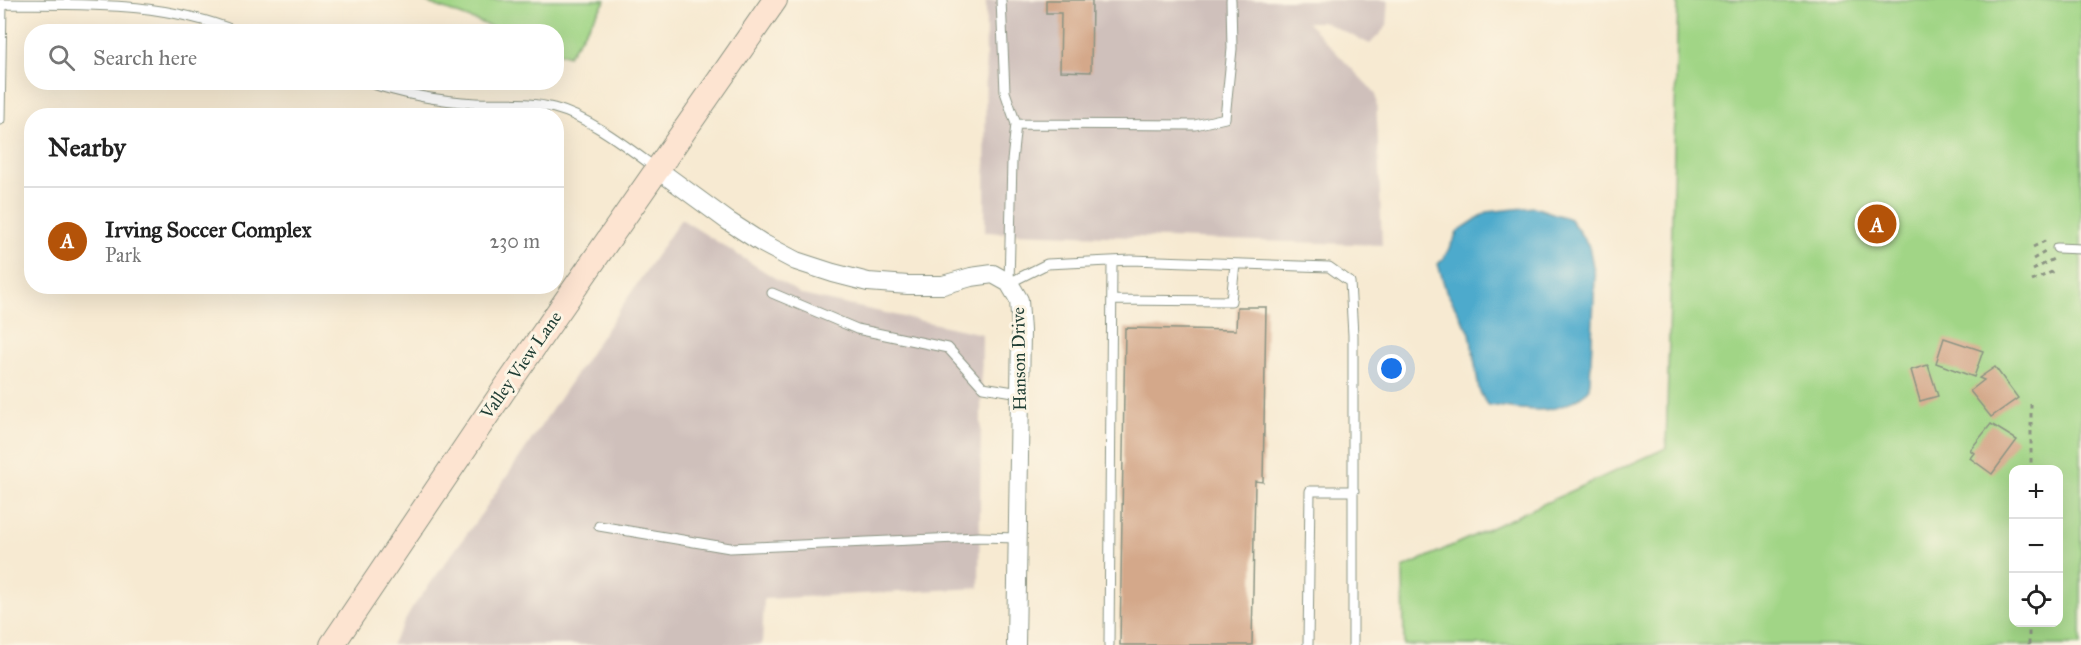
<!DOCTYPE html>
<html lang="en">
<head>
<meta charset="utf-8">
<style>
	:root { --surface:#fff; --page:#f6f6f6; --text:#222; --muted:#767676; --line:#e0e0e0; --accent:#b45309 }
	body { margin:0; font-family:"IM FELL Great Primer",serif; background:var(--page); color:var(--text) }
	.controls { position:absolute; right:18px; bottom:18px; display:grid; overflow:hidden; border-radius:12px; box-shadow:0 6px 24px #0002 }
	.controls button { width:54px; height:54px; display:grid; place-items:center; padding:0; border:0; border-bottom:2px solid var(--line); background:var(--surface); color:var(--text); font:30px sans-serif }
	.you { position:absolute; left:1392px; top:369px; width:21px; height:21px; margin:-15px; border:4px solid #fff; border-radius:50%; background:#1a73e8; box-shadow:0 0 0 9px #1a73e833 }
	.badge { display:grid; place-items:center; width:39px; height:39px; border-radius:50%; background:var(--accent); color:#fff; font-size:20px; font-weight:700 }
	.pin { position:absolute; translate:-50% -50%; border:3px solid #fff; box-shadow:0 2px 6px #0006 }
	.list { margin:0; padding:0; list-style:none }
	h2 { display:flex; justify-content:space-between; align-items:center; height:78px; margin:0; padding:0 24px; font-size:26px }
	h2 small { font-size:20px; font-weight:400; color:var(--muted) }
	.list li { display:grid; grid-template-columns:39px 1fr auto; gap:18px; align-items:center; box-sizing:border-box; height:108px; padding:0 24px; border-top:2px solid var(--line) }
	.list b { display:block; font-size:22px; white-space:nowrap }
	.list p { margin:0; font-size:20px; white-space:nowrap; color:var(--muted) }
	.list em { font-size:20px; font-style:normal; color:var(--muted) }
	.icon { flex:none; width:33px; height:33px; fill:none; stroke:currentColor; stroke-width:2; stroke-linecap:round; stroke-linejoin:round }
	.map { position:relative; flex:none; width:2081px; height:645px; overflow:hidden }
	.search { position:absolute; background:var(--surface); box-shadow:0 6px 24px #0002; left:24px; top:24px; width:540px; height:66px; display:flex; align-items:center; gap:15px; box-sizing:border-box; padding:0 21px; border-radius:24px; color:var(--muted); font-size:22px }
	.panel { position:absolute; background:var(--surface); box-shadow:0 6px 24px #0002; left:24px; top:108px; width:540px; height:186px; border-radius:24px }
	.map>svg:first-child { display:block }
	.industrial { fill:#cfc0bb }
	.green { fill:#a1d586; stroke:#60895d; stroke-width:1.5; fill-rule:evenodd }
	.water { fill:#4daacc; stroke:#367480; stroke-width:1.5 }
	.building { fill:#d4a88a }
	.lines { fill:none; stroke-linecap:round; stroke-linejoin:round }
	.lane-casing { stroke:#8b9483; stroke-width:11 }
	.street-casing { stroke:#8b9483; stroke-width:20 }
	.secondary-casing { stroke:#8b9483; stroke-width:26 }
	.path { stroke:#8b9483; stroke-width:3; stroke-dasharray:4.5 4.5; stroke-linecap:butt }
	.lane { stroke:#fff; stroke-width:9 }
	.street { stroke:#fff; stroke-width:18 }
	.secondary { stroke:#fde4d1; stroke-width:24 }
	.labels { text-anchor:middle; stroke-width:6; stroke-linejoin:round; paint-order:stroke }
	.street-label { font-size:18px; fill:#1f3d34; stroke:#fcf5e5 }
</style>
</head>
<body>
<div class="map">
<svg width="2081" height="645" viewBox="0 0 2081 645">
	<rect width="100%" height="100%" fill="#fcf5e5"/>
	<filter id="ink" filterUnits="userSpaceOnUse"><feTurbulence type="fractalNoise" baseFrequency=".0167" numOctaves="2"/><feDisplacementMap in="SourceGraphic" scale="12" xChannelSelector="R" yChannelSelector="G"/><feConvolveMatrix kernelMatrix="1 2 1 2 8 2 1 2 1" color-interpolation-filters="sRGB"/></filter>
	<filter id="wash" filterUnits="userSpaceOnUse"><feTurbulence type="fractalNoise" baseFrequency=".008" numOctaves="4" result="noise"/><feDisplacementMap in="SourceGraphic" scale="24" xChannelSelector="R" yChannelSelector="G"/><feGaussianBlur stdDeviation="1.35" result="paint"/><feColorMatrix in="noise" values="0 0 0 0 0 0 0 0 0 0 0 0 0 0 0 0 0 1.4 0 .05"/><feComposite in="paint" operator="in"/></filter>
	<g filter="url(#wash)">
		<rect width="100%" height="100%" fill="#f7ead2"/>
		<path class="industrial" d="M986,0H1389L1387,26L1370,44L1324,22H1307L1376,94L1382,245L985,232Z
			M681,219L802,295L982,334L979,588L764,599L762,645H391L413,607L480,516Z"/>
		<path class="green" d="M420,0H606L568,56L557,52L556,32L503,31Z
			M1678,0H2081V645H1404L1403,568L1666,448ZM2014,470H2058V622H2014Z"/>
		<path class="water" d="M1534,207L1570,219L1589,246L1595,277L1590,381L1588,391C1555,419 1526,409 1487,405L1479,390L1470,333L1446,291L1438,264L1444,258L1458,231L1487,212Z"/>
		<g id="blocks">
			<path class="building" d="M1046,0H1092L1091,72L1060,71L1061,13H1046Z
				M1237,307H1266L1263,482L1255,481L1252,645H1120L1125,328L1236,330Z
				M1944,338L1983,351L1974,377L1936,363Z
				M1928,365L1938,396L1920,401L1911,370Z
				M1995,367L2018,398L1991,417L1970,391L1984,380L1979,378Z
				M1991,424L2017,440L1992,474L1970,458L1974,453L1970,450Z"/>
		</g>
	</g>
	<g filter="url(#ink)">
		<use href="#blocks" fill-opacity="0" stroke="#8b9483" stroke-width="1.5"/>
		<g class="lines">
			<g class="lane-casing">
				<path id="lane" d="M1001,0L1005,92L1016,124L1195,125L1225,118L1232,49L1231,0
					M0,4C83,5 159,0 238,32
					M367,82C402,94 439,101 476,103C502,104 528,101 554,108C589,117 627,147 657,169
					M0,120L2,4
					M1016,124L1012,161L1009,283L1047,264L1131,260L1329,267L1350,282L1353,335V645
					M2057,248L2081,249
					M772,293L857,329L948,348L983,387L1020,393
					M1112,300L1231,301L1235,264
					M599,526L730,548L979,537L1018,538
					M1109,645L1112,261
					M1308,645L1310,491H1354"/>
			</g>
			<g class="street-casing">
				<path id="street" d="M657,169L728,221L762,243L796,261L833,273L868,282L908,285H943L971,277L993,274L1009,283L1019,300L1021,331L1016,645"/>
			</g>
			<g class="secondary-casing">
				<path id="secondary" d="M332,645L506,387L775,0"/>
			</g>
			<path class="path" d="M2033,247L2047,240
				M2033,259L2047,251
				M2033,270L2055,258
				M2032,281L2056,270
				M2031,404V470
				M2029,645V622"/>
			<use href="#lane" class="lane"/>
			<use href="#street" class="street"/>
			<use href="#secondary" class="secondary"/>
		</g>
	</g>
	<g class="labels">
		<g class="street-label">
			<text transform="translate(1019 359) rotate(-91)" y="6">Hanson Drive</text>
			<text transform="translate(521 365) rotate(-55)" y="6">Valley View Lane</text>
		</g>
	</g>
</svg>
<div class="controls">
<button>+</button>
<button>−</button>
<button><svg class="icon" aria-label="locate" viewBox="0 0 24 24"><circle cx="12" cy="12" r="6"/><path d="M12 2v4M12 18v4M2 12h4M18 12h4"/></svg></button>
</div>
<div class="you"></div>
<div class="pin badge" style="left:1877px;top:224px">A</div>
<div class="search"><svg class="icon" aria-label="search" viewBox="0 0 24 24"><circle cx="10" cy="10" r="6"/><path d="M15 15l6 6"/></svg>Search here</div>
<section class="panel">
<h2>Nearby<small></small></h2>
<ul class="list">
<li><span class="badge">A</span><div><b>Irving Soccer Complex</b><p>Park</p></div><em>230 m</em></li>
</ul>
</section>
</div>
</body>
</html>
